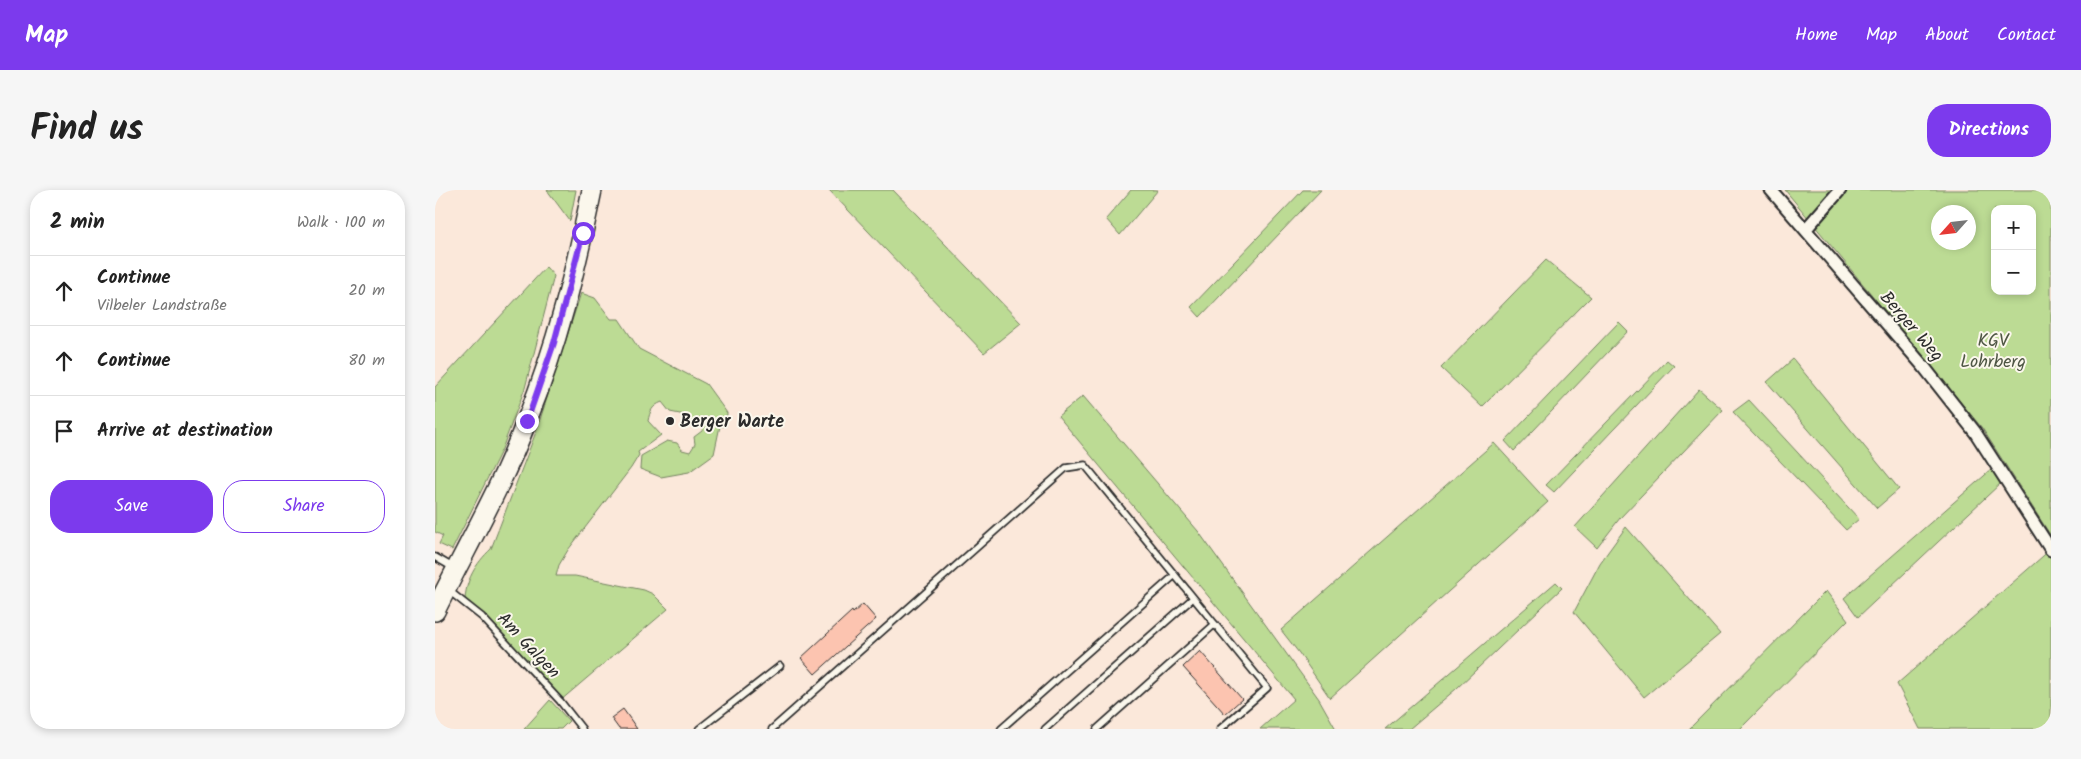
<!DOCTYPE html>
<html lang="en">
<head>
<meta charset="utf-8">
<style>
	:root { --surface:#fff; --page:#f6f6f6; --text:#222; --muted:#767676; --line:#e0e0e0; --accent:#7c3aed }
	body { margin:0; font-family:Kalam,sans-serif; background:var(--page); color:var(--text) }
	.controls { position:absolute; right:15px; top:15px; display:grid; overflow:hidden; border-radius:10px; box-shadow:0 2px 8px #0003 }
	.controls button { width:45px; height:45px; display:grid; place-items:center; padding:0; border:0; border-bottom:1px solid var(--line); background:var(--surface); color:var(--text); font:25px sans-serif }
	.compass { position:absolute; left:1496px; top:15px; width:45px; height:45px; border-radius:50%; background:var(--surface); box-shadow:0 2px 8px #0003; rotate:243deg }
	.stop { position:absolute; width:15px; height:15px; margin:-11px; border:4px solid #7c3aed; border-radius:50%; background:#fff }
	.stop.end { background:#7c3aed; border-color:#fff; box-shadow:0 1px 5px #0008 }
	.list { margin:0; padding:0; list-style:none }
	h2 { display:flex; justify-content:space-between; align-items:center; height:65px; margin:0; padding:0 20px; font-size:21px }
	h2 small { font-size:16px; font-weight:400; color:var(--muted) }
	.list li { display:grid; grid-template-columns:32px 1fr auto; gap:15px; align-items:center; box-sizing:border-box; height:70px; padding:0 20px; border-top:1px solid var(--line) }
	.list b { display:block; font-size:19px; white-space:nowrap }
	.list p { margin:0; font-size:16px; white-space:nowrap; color:var(--muted) }
	.list em { font-size:16px; font-style:normal; color:var(--muted) }
	.actions { display:flex; gap:10px; padding:15px 20px }
	.actions a { flex:1; padding:11px 0; border:1px solid var(--accent); border-radius:20px; text-align:center; font-size:18px; color:var(--accent) }
	.actions .main { background:var(--accent); color:#fff }
	.icon { flex:none; width:28px; height:28px; fill:none; stroke:currentColor; stroke-width:2; stroke-linecap:round; stroke-linejoin:round }
	.map { position:relative; flex:none; width:1616px; height:539px; overflow:hidden; border-radius:20px }
	header { display:flex; align-items:center; gap:30px; box-sizing:border-box; height:70px; padding:0 25px; background:var(--accent); color:#fff }
	header strong { font-size:24px }
	nav { display:flex; gap:28px; margin-inline-start:auto; font-size:18px }
	.intro { display:flex; align-items:center; justify-content:space-between; box-sizing:border-box; height:120px; padding:0 30px }
	h1 { margin:0; font-size:35px }
	.button { padding:12px 22px; border-radius:20px; background:var(--accent); color:#fff; font-size:18px; font-weight:700 }
	main { display:flex; gap:30px; padding:0 30px }
	aside { flex:1; background:var(--surface); border-radius:20px; box-shadow:0 2px 8px #0003 }
	.map>svg:first-child { display:block }
	.green { fill:#bcdb94; stroke:#748360; fill-rule:evenodd }
	.building { fill:#fcc4b0; stroke:#2b2b2b }
	.lines { fill:none; stroke-linecap:round; stroke-linejoin:round }
	.service-casing { stroke:#2b2b2b; stroke-width:9 }
	.minor-casing { stroke:#2b2b2b; stroke-width:15 }
	.primary-casing { stroke:#2b2b2b; stroke-width:22 }
	.service { stroke:#fbf7ec; stroke-width:5.5 }
	.minor { stroke:#fbf7ec; stroke-width:11 }
	.primary { stroke:#fbf7ec; stroke-width:19 }
	.route { stroke:#7c3aed; stroke-width:6 }
	.poi-dot { fill:#2b2b2b; stroke:#fbf7ec; stroke-width:2 }
	.labels { text-anchor:middle; stroke-width:4; stroke-linejoin:round; paint-order:stroke }
	.street-label { font-size:18px; fill:#2b2b2b; stroke:#fbf7ec }
	.park-label { font-size:18px; fill:#4f5745; stroke:#fbf7ec }
	.poi-label { font-size:18px; font-weight:bold; fill:#2b2b2b; stroke:#fbf7ec; text-anchor:start }
</style>
</head>
<body>
<header>
<strong>Map</strong>
<nav><a>Home</a><a>Map</a><a>About</a><a>Contact</a></nav>
</header>
<div class="intro"><h1>Find us</h1><a class="button">Directions</a></div>
<main>
<aside>
<h2>2 min<small>Walk · 100 m</small></h2>
<ul class="list">
<li><svg class="icon" aria-label="ahead" viewBox="0 0 24 24"><path d="M12 20V5M6 11l6-6 6 6"/></svg><div><b>Continue</b><p>Vilbeler Landstraße</p></div><em>20 m</em></li>
<li><svg class="icon" aria-label="ahead" viewBox="0 0 24 24"><path d="M12 20V5M6 11l6-6 6 6"/></svg><div><b>Continue</b></div><em>80 m</em></li>
<li><svg class="icon" aria-label="arrive" viewBox="0 0 24 24"><path d="M6 21V4h12l-3 4 3 4H6"/></svg><div><b>Arrive at destination</b></div></li>
</ul>
<div class="actions"><a class="main">Save</a><a>Share</a></div>
</aside>
<div class="map">
<svg width="1616" height="539" viewBox="0 0 1616 539">
	<rect width="100%" height="100%" fill="#fbe8da"/>
	<filter id="ink" filterUnits="userSpaceOnUse"><feTurbulence type="fractalNoise" baseFrequency=".02" numOctaves="2"/><feDisplacementMap in="SourceGraphic" scale="10" xChannelSelector="R" yChannelSelector="G"/><feConvolveMatrix kernelMatrix="1 2 1 2 8 2 1 2 1" color-interpolation-filters="sRGB"/></filter>
	<g filter="url(#ink)">
		<path class="green" d="M112,0H141L135,31Z
			M394,0H458L586,133L549,163Z
			M696,0H723L685,45L671,29Z
			M868,0H886L765,127L756,117Z
			M1350,0H1616V346L1547,238ZM1560,19H1597V101H1560ZM1504,22H1534V52H1504Z
			M1111,70L1156,107L1047,217L1006,178Z
			M111,77L119,86L90,198L67,259L17,360L4,354L8,346L0,342V197Z
			M146,103L160,108L176,129H184L204,159L271,194L292,223L291,236H285L279,264L254,282L226,287L205,279L206,266L232,251L242,253L247,260L255,262L260,254L259,247L267,241L269,235H259L250,225L235,222L227,212C217,216 215,221 213,231L226,245L203,262L204,265L196,278L133,360L124,375L121,386H140L209,400L218,404L233,419L125,511L30,412C30,391 41,373 56,359L101,242Z
			M1184,132L1193,141L1079,261L1070,251Z
			M1358,169L1464,299L1442,318L1332,192Z
			M1232,170L1239,176L1119,302L1111,295Z
			M1264,199L1288,220L1185,328L1162,358L1140,337Z
			M648,206L763,341L884,509L901,539H825L859,509L623,226Z
			M1314,210L1424,329L1411,340L1298,222Z
			M1059,253L1113,312L895,508L864,463L846,440Z
			M1557,279L1566,293L1423,427L1409,408Z
			M1191,337L1285,444L1209,507L1139,422L1165,373Z
			M1616,359V539H1485L1462,494Z
			M1121,392L1127,398L1021,499L974,539H950Z
			M1391,401L1413,430L1305,539H1254Z
			M115,510L134,531L126,539H89Z"/>
		<path class="building" d="M428,414L441,429L380,484L366,468L417,421L418,423Z
			M765,461L807,509L790,524L748,477Z
			M188,519L193,526L202,539H184L176,528Z"/>
		<g class="lines">
			<g class="service-casing">
				<path id="service" d="M0,367L19,378
					M13,400L47,427L125,511L147,539
					M264,539L345,476
					M337,539L631,278L650,275L832,498L785,539
					M566,539L740,385
					M610,539L758,408
					M662,539L780,434"/>
			</g>
			<g class="minor-casing">
				<path id="minor" d="M1336,0L1489,177L1540,242L1616,360
					M1371,39L1405,0"/>
			</g>
			<g class="primary-casing">
				<path id="primary" d="M0,421C31,358 67,296 92,230C122,156 141,78 157,0"/>
			</g>
			<use href="#service" class="service"/>
			<use href="#minor" class="minor"/>
			<use href="#primary" class="primary"/>
		</g>
	</g>
	<g class="lines" filter="url(#ink)">
		<path class="route" d="M92,231L119,153L148,43"/>
	</g>
	<circle class="poi-dot" cx="235" cy="231" r="5"/>
	<g class="labels">
		<g class="street-label">
			<text transform="translate(1477 136) rotate(49)" y="6">Berger Weg</text>
			<text transform="translate(94 455) rotate(47)" y="6">Am Galgen</text>
		</g>
		<g class="park-label">
			<text x="1558" y="156">KGV<tspan x="1558" dy="21">Lohrberg</tspan></text>
		</g>
		<g class="poi-label">
			<text x="245" y="237">Berger Warte</text>
		</g>
	</g>
</svg>
<div class="controls">
<button>+</button>
<button>−</button>
</div>
<svg class="compass" viewBox="-18 -18 36 36"><path d="M0-13l5 13h-10z" fill="#e53935"/><path d="M0 13l5-13h-10z" fill="#767676"/></svg>
<div class="stop" style="left:148px;top:43px"></div>
<div class="stop end" style="left:92px;top:231px"></div>
</div>
</main>
</body>
</html>
